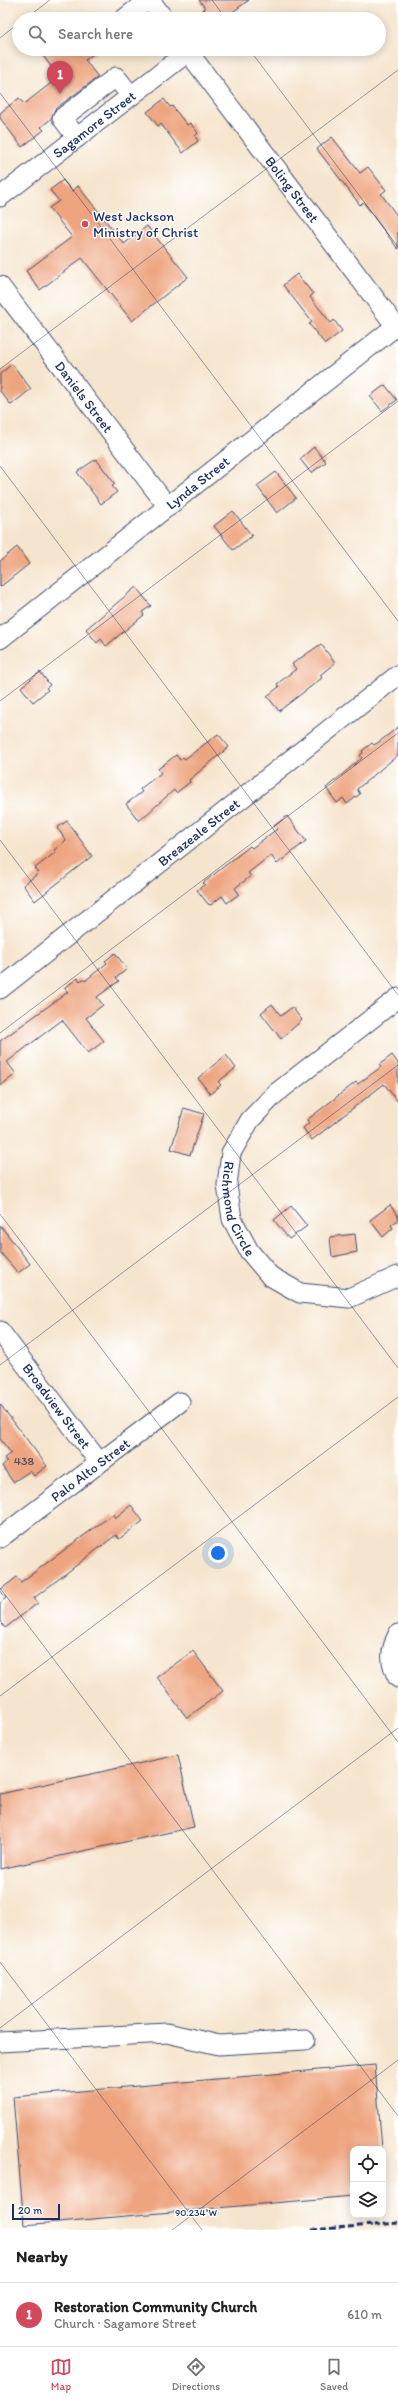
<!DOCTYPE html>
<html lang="en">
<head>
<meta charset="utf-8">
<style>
	:root { --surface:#fff; --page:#f6f6f6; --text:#202124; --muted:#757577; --line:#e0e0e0; --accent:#d1495b }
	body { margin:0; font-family:Itim,sans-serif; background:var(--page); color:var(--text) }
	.controls { position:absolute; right:12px; bottom:12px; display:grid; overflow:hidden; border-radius:8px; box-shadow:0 2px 10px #0003 }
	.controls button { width:36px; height:36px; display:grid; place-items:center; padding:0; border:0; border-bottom:1px solid var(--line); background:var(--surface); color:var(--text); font:20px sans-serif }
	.scale { position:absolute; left:12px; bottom:10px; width:48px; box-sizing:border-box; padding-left:4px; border:2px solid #1b2f5e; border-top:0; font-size:11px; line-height:14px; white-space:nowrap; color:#1b2f5e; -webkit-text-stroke:3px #fff; paint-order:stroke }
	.you { position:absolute; left:218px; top:1553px; width:14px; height:14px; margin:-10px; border:3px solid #fff; border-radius:50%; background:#1a73e8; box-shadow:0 0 0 6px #1a73e833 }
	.badge { display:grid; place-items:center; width:26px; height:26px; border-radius:50%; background:var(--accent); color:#fff; font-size:13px; font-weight:700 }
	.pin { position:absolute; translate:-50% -33px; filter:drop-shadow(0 1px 2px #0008) }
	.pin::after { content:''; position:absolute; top:21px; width:14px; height:12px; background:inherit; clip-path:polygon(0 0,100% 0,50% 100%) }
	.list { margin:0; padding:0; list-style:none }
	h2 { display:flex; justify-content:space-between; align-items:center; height:52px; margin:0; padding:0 16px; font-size:17px }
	h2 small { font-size:13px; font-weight:400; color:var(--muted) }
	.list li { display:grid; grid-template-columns:26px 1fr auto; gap:12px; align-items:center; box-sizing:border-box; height:64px; padding:0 16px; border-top:1px solid var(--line) }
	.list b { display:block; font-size:15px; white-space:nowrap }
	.list p { margin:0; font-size:13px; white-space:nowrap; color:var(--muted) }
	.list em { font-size:13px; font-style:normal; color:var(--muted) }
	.icon { flex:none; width:22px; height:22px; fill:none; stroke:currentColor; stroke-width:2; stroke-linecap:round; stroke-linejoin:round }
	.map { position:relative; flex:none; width:398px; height:2230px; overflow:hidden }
	.search { position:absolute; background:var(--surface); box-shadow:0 2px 10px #0003; left:12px; right:12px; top:12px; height:44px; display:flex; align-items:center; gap:10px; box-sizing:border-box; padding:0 14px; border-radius:22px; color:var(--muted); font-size:15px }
	.sheet { height:116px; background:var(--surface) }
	nav { display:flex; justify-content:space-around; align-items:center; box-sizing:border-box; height:56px; border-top:1px solid var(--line); background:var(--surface); font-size:11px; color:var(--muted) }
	nav a { display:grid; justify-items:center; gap:2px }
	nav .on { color:var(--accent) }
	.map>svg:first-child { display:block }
	.building { fill:#eea47f }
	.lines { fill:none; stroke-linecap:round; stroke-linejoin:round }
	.minor-casing { stroke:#3c4a6f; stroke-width:21 }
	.minor { stroke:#fff; stroke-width:19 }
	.rail { stroke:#1b2f5e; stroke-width:3; stroke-dasharray:6 3; stroke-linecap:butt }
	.ticks { fill:none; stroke:#1b2f5e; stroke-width:1; stroke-opacity:0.45 }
	.poi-dot { fill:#d1495b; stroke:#fff; stroke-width:1.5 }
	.labels { text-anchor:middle; stroke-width:3; stroke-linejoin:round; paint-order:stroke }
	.number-label { font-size:12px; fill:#504c66 }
	.street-label { font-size:14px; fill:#1b2f5e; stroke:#fff }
	.poi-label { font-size:14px; fill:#1b2f5e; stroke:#fff; text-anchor:start }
	.ticks-label { font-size:10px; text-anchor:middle; fill:#1b2f5e; stroke:#fff; stroke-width:3; stroke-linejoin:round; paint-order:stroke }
</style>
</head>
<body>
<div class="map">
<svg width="398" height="2230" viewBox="0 0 398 2230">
	<rect width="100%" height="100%" fill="#fff"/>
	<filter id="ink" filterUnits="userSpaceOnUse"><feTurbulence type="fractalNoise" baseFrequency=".025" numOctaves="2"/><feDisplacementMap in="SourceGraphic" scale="8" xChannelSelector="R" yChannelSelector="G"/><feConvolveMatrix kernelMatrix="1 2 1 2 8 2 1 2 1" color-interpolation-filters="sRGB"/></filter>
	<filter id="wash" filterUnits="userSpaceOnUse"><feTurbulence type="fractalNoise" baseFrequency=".012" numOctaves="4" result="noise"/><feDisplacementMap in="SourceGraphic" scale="16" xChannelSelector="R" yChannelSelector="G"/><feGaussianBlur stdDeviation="0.9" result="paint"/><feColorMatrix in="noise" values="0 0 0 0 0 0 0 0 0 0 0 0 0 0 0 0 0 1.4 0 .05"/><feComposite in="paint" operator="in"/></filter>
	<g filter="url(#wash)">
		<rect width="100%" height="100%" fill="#f6e5ce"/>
		<g id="blocks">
			<path class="building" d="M199,0H249L223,19H208L202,11L205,8Z
				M38,49H100L85,60L98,77L55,109L51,119L41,127L44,130L22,147L0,118V113L19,98L24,104L59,77Z
				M164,99L170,107L172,106L187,125L190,123L198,133L195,136L198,141L183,153L161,124L158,126L147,112Z
				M332,137L360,173L368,167L386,190L381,194L398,217V249L363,202L360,205L317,149Z
				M63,180L72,191L78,186L124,244L147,226L188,277L132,321L82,258L40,290L26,271L72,237L49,208L59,201L50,190Z
				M297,274L313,294L310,297L331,323L334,320L342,331L325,344L309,324L312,322L283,285Z
				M12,364L31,389L11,405L0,391V374Z
				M385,385L397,400L382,411L370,396Z
				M314,447L326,462L311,473L300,459Z
				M96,459L115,484L112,486L117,492L101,504L77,472Z
				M276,472L296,498L277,513L257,486Z
				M233,511L252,536L233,550L214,526Z
				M17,547L29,564L0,587V561Z
				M136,587L151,606L142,612L144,615L106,646L101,639L97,643L86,629Z
				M321,644L335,663L320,675L322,678L279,711L267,696L279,687L277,684L296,669L292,664Z
				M40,672L50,685L46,688L48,690L33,702L21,687Z
				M398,727V755L357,789L360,794L347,804L343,798L337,803L326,788L362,758L360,755L363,753L362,751L372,743L374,745L379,742Z
				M218,734L229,747L189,780L190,782L176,793L174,790L139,821L126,804L142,792L140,789L161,773L158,769L176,755L180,760L183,757L185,759Z
				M287,816L306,841L277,864L271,855L248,873L251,876L235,888L239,894L227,903L222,896L211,905L208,904L197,890L205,884L203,883L250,846L252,848L277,829L274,826Z
				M67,821L92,856L35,901L23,885L39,873L35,868L56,852L54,850L66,840L57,828Z
				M115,953L127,969L116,978L119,981L97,997L103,1005L86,1018L104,1041L88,1053L62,1020L7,1062L16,1074L0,1086V1041L68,992L64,988L78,978L80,981L83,979L85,981L107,963L105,961Z
				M272,1004L281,1016L292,1007L302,1020L281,1039L261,1013Z
				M226,1055L236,1068L218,1082L221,1085L210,1094L198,1078Z
				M392,1055L398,1063V1102L384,1084L312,1140L303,1128L309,1123L307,1120L356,1082L358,1084L381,1067L379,1065Z
				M184,1108L204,1114L190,1155L171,1149Z
				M390,1205L398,1216V1220L391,1225L393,1228L383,1237L370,1220Z
				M291,1206L307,1226L289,1239L274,1220Z
				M0,1225L30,1264L18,1273L0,1252Z
				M355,1234L357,1252L332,1257L330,1237Z
				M0,1404L47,1466L34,1476L30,1471L13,1482L2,1466L7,1462L4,1458L11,1453L0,1439Z
				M131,1505L143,1521L119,1539L116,1535L34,1598L38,1603L5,1628L0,1621V1603L6,1598L0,1590L17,1577L21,1582L113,1514L115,1518Z
				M193,1651L223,1691L187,1718L157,1677Z
				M178,1755L194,1827L0,1869V1794Z
				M375,2065L382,2149H353V2196L24,2225L13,2097Z"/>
		</g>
	</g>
	<g filter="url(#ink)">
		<use href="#blocks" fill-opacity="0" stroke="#3c4a6f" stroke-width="1"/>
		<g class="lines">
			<g class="minor-casing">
				<g id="minor">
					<path d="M150,0L164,19"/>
					<path d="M124,19L148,0"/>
					<path id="s1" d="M186,49L398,329"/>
					<path d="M77,138L62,118L116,77L131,96"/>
					<path id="s2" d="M0,197L188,52"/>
					<path id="s3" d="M0,286L168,507"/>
					<path id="s4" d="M0,639L396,326"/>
					<path id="s5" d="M0,989L398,675"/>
					<path id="s6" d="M398,998L275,1094L250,1120L231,1153L227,1185L232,1219L249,1251L270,1276L300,1293L349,1298L398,1276"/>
					<path id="s7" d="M0,1331L99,1462"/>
					<path id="s8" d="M0,1538L180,1402"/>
					<path d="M398,1634C390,1651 389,1661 398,1678"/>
					<path d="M0,2042L167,2033L219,2045L305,2040"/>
				</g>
			</g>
			<use href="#minor" class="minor"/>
			<path class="rail" d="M312,2230L398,2223"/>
		</g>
	</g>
	<path class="ticks" d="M212,0L226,19M25,19L50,0M0,38L19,23M249,49L398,247M0,93L398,621M0,369L398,70M0,466L398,995M0,701L398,401M0,840L398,1368M0,1033L398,733M0,1214L398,1742M0,1365L398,1065M0,1588L398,2116M0,1696L398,1397M0,1962L202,2230M0,2028L398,1728M172,2230L398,2060"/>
	<circle class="poi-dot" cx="85" cy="224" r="4"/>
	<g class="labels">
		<g class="number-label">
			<text x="24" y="1465">438</text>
		</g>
		<g class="street-label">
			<text dy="5" stroke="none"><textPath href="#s2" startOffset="119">Sagamore Street</textPath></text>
			<text dy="5" stroke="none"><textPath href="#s1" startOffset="176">Boling Street</textPath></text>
			<text dy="5" stroke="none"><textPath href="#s3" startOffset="139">Daniels Street</textPath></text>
			<text dy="5" stroke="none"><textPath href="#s4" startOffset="252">Lynda Street</textPath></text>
			<text dy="5" stroke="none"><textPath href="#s5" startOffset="253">Breazeale Street</textPath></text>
			<text dy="5" stroke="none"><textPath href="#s6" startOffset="288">Richmond Circle</textPath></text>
			<text dy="5" stroke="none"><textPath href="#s7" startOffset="94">Broadview Street</textPath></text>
			<text dy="5" stroke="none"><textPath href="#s8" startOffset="113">Palo Alto Street</textPath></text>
		</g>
		<g class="poi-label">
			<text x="93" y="221">West Jackson<tspan x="93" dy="16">Ministry of Christ</tspan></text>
		</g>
	</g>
	<g class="ticks-label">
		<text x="196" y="2216">90.234°W</text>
	</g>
</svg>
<div class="controls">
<button><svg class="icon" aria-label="locate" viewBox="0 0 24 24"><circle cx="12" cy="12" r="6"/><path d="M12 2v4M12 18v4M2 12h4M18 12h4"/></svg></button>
<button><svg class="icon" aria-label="layers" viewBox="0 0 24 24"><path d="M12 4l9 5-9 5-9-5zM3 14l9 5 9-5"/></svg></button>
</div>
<div class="scale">20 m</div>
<div class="you"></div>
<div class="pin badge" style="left:60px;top:94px">1</div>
<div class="search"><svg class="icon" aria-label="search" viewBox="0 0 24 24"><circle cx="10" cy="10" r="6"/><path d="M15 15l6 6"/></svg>Search here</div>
</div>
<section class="sheet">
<h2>Nearby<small></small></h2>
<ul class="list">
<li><span class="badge">1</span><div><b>Restoration Community Church</b><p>Church · Sagamore Street</p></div><em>610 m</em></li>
</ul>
</section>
<nav>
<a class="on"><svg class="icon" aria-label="map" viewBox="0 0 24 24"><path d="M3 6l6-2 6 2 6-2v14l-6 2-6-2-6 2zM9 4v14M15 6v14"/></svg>Map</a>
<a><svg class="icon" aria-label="directions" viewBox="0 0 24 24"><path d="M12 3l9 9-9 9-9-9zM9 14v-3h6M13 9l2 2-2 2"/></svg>Directions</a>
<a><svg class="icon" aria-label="saved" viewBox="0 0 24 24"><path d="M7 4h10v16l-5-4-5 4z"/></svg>Saved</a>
</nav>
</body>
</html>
